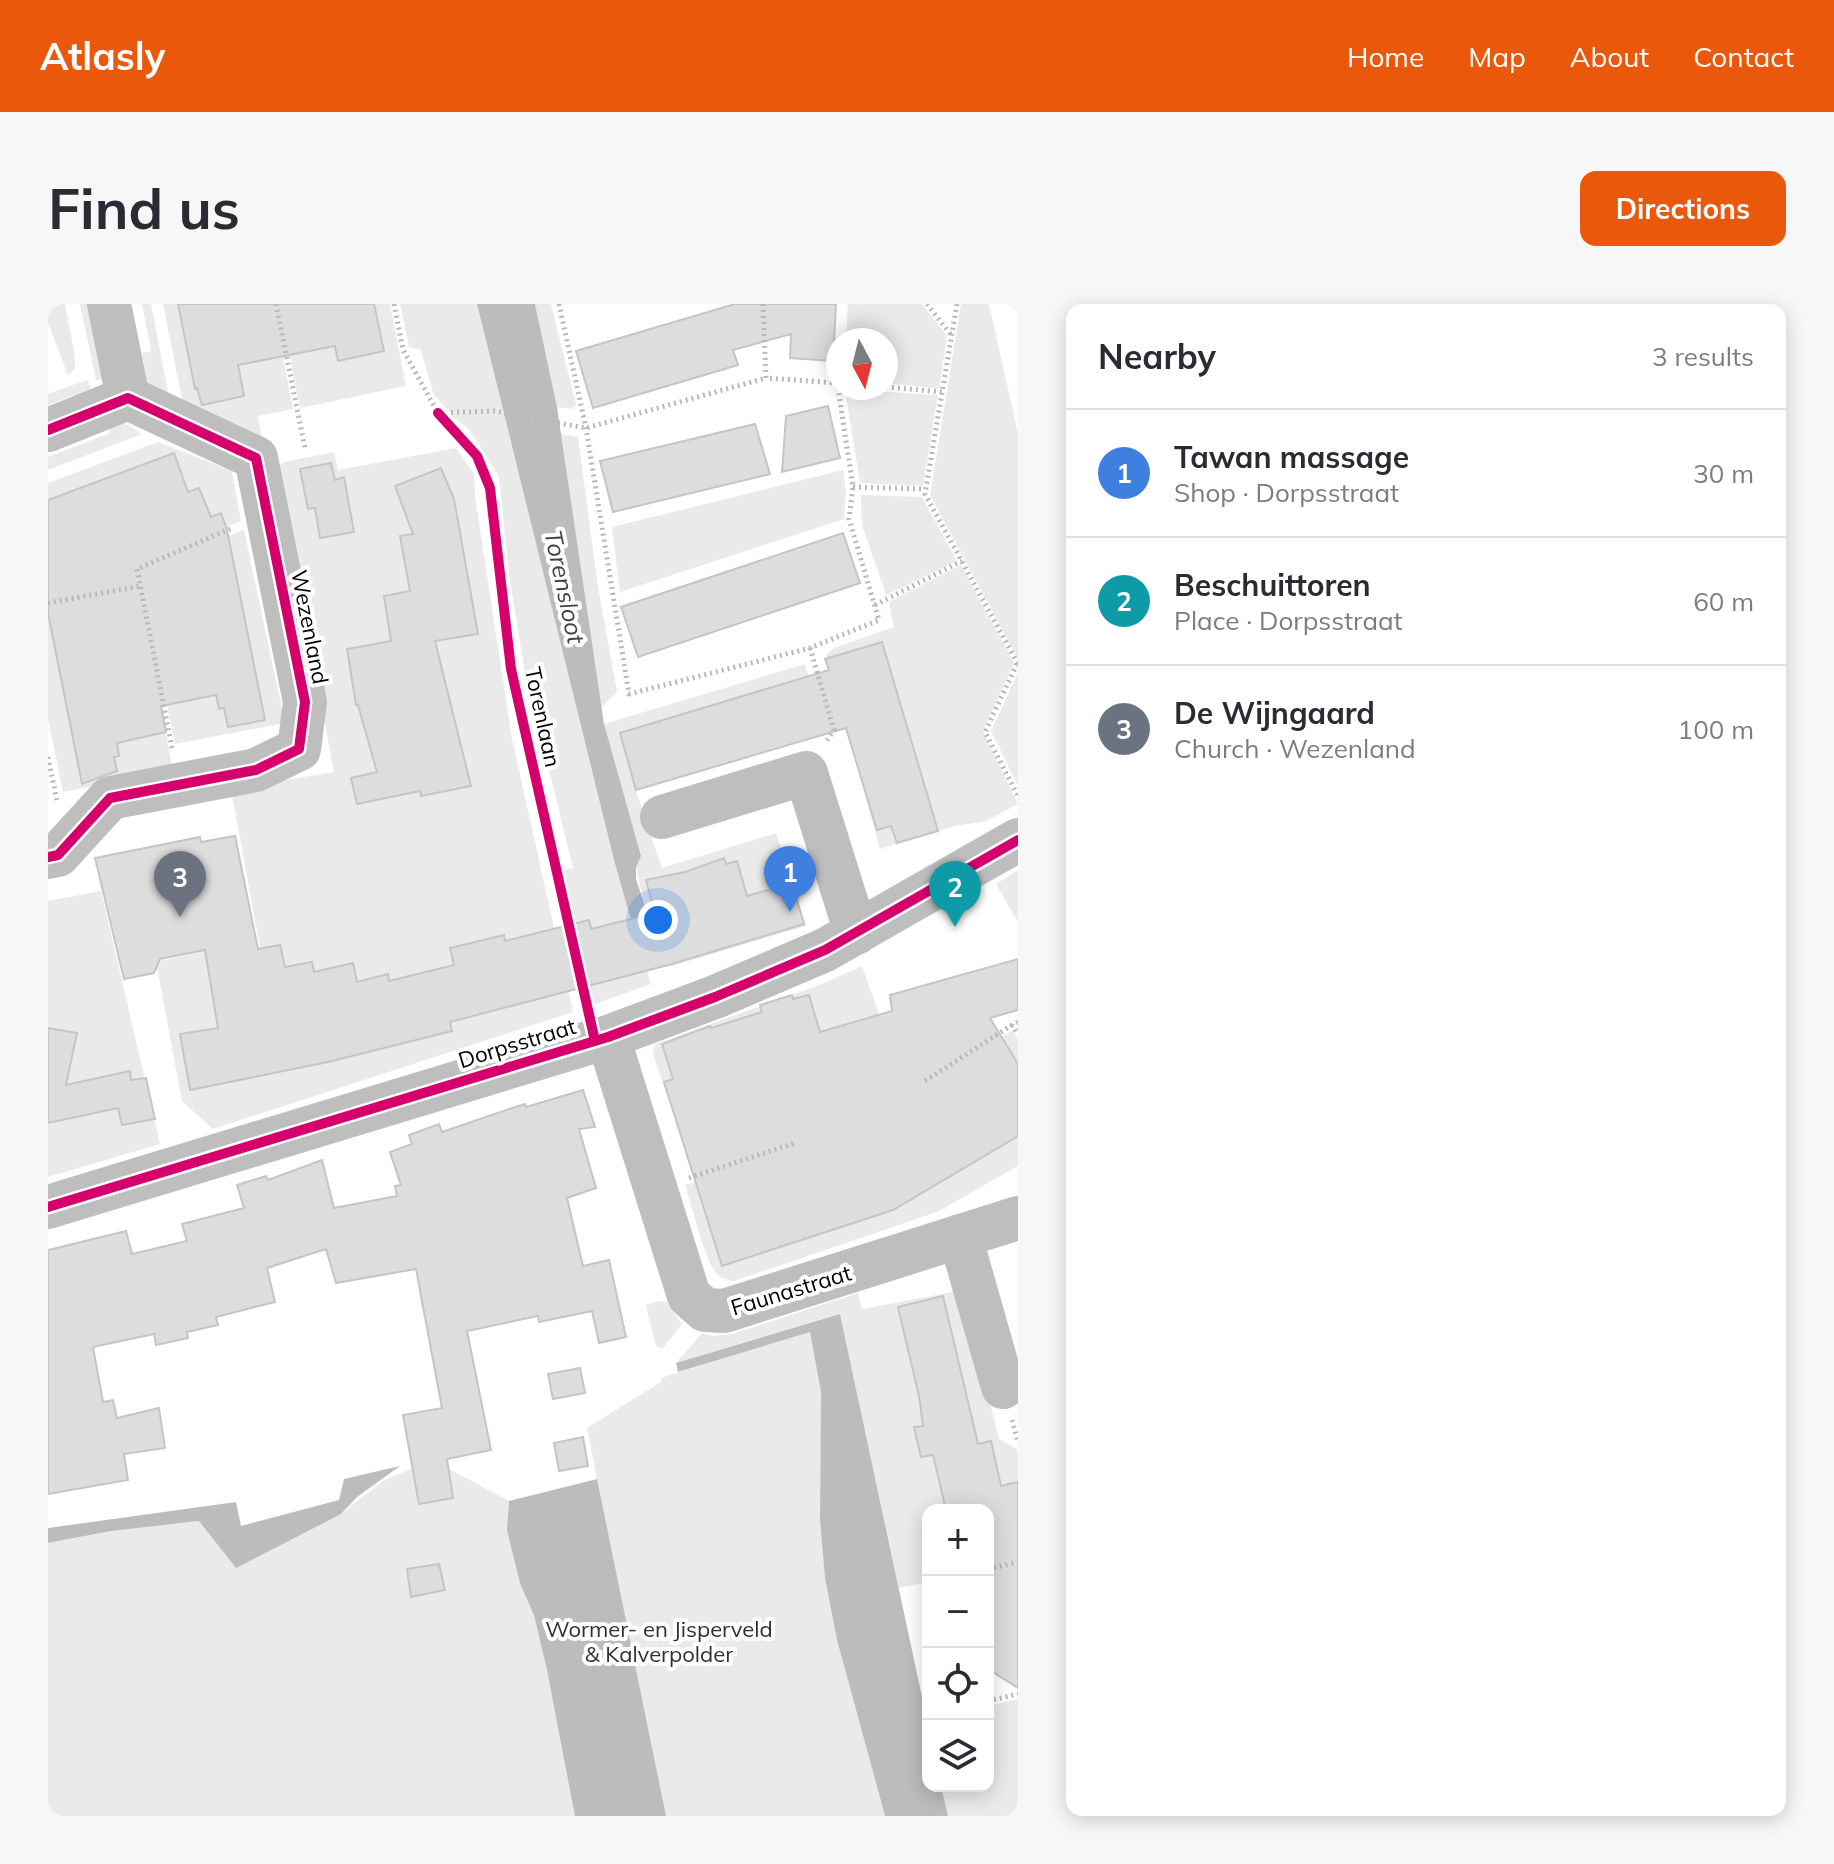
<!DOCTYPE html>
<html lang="en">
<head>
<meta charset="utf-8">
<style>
	:root { --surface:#fff; --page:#f7f7f7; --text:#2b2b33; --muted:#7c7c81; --line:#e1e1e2; --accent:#ea580c }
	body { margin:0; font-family:Mulish,sans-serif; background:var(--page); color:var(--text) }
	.controls { position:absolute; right:24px; bottom:24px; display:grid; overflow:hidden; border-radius:16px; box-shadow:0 4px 20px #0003 }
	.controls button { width:72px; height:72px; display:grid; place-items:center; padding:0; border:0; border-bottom:2px solid var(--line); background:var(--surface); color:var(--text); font:40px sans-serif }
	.compass { position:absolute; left:778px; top:24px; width:72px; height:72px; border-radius:50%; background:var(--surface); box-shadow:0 4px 20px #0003; rotate:173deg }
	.you { position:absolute; left:610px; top:616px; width:28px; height:28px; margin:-20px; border:6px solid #fff; border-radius:50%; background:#1a73e8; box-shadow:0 0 0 12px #1a73e833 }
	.badge { display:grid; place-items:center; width:52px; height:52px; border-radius:50%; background:var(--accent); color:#fff; font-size:26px; font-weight:700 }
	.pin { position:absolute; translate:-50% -66px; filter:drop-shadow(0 2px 4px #0008) }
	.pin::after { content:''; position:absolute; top:42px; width:28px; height:24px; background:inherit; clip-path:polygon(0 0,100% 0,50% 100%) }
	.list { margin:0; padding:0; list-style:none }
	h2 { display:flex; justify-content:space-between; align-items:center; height:104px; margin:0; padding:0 32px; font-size:34px }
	h2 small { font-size:26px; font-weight:400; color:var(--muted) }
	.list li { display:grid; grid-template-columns:52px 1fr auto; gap:24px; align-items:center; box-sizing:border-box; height:128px; padding:0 32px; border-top:2px solid var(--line) }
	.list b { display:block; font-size:30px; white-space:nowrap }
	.list p { margin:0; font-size:26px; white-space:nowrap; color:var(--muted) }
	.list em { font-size:26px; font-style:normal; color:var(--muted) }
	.icon { flex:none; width:44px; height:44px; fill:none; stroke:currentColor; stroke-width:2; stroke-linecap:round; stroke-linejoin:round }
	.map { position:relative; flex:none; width:970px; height:1512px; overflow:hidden; border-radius:16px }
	header { display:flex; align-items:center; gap:48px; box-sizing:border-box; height:112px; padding:0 40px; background:var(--accent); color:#fff }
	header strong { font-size:38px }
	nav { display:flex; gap:44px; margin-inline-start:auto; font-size:28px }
	.intro { display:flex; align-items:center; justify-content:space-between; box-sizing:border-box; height:192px; padding:0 48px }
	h1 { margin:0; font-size:56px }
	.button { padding:20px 36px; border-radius:16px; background:var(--accent); color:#fff; font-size:28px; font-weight:700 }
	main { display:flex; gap:48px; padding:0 48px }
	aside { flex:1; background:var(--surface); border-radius:16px; box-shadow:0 4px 20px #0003 }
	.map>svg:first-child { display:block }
	.green { fill:#eaeaea }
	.water { fill:#bcbcbc }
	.building { fill:#ddd; stroke:#c5c5c5; stroke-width:2 }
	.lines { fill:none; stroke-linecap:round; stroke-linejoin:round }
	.path { stroke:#b8b8b8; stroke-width:5; stroke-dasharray:2 4; stroke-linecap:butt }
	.minor { stroke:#bebebe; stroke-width:44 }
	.cycleway-casing { stroke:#fff; stroke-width:15 }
	.cycleway { stroke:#d6006c; stroke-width:10 }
	.labels { text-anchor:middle; stroke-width:8; stroke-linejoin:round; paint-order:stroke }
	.street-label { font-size:22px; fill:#000; stroke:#fff }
	.park-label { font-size:22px; fill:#303030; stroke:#fff }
	.water-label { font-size:24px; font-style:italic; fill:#414141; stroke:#fff }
</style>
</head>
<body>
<header>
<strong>Atlasly</strong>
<nav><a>Home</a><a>Map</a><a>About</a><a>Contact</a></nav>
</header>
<div class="intro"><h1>Find us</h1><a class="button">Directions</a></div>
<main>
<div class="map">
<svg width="970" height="1512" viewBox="0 0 970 1512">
	<rect width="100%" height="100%" fill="#fff"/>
	<path class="green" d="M0,0H17L27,53V65L20,71L0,19Z
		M32,0H40L54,75L48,76Z
		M94,0H103L122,98L101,85L94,49L103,47Z
		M115,0H225L245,105L210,112L214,134L136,105Z
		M231,0H342L358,82L252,104Z
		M352,0H429L566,556L603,680L544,701L513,567L525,564L477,369L461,270L451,173L422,126L405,113L385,89L373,46L361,43Z
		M487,0H503L528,100L525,105L509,103Z
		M800,0H874L899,32L891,85L838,79V36H798Z
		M913,0H941L970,129V355L882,191Z
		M39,76L45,91L30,99L26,91L0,101V90Z
		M797,85L890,91L875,182L812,179Z
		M66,119L80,121L94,130L0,166V153L62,129L60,121Z
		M513,130L530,133L550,283L569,388L553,404Z
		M110,138L184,167L193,217L0,297V179Z
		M408,144L426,170L427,192L464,435L525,708L165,825L134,797L108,658L172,644L213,649L183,485L286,468L229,163L236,158L286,148L290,166Z
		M795,166L798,189L796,215L572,288L564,223Z
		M813,191L874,193L909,257L838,291L814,221Z
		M196,226L237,419L127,440L92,266Z
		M913,261L966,359L935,427L970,500L938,517L903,523L832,545L778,351L786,344L846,323L841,298Z
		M89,285L125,466L15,488L0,415V302Z
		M757,360L778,429L588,487L614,564L728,529L758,622L620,663C591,607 588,551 575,492C570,468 562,444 556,420Z
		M970,369V482L943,427Z
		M970,566V618L948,580Z
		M53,587L112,840L0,873V597Z
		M814,662L833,715L850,796L965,726L970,735V862L889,908L686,977C679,976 673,974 668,969C656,954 644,902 637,881L752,843L748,833L645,869L605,750L607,740L774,680Z
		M915,986L951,1135L969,1145L970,1151V1257L940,1206H880V1278L851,1284L792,1010L628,1059L654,1029L665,1032L684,1030L810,989L814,1005Z
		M611,997L619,998L634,1020L614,1045L608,1042L598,1001Z
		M762,1027L773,1088L772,1217L777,1274L789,1336L837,1512H0V1239L63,1227L152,1217L187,1251L293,1210L335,1177L384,1156L461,1197L545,1178L549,1175L539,1124L613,1078V1074Z
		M970,1395V1512H900L893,1482H940V1402Z"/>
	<path class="water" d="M429,0H487L509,103L556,420L593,552L588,563V575L611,645L592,648L566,556Z
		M792,1010L880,1421V1482H893L900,1512H837L789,1336L777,1274L772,1217L773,1088L762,1028L630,1068L628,1059Z
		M352,1162L309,1193L293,1210L188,1264L151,1217L63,1227L0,1239V1224L188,1198L193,1222L291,1196L296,1175Z
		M549,1175L618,1512H527L499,1366L486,1311L472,1279L459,1226L461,1197Z"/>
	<path class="building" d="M130,0H326L336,47L290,57L287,42L190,61L196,92L154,101L149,84L147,85Z
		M687,0H788L785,57L742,54L743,30L685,46L690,61L545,104L528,47Z
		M780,102L792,154L734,168L738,112Z
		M707,120L722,170L565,208L552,157Z
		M126,149L140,188L151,184L163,213L173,209L179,226L217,416L180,423L176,404L171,405L168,391L113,402L118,428L69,439L71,452L66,453L69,467L34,480L0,309V196Z
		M283,159L287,176L296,173L306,228L272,234L267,204L260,205L252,165Z
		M393,164L406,195L430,330L387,337L423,482L373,492L372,487L309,500L303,474L329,468L310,401H308L299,345L343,337L336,292L362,287L352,232L365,230L347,182Z
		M795,229L812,279L590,353L573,303Z
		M834,338L890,527L849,539L843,522L829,526L798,424L588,486L572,429L781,366L777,355Z
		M187,532L210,645L232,641L237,663L264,658L266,668L305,659L309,678L340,670L341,677L406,661L402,644L456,631L457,637L541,616L543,625L607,609L598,576L637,568L676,554L678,560L689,557L699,592L744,579L756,620L624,660L402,718L404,727L280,758L142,786L132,730L170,724L157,646L112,655L106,669L76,675L47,554L152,533L153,538Z
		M970,655V706L942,714L970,760V832L845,906L674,962L616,778L625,775L614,740L662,722L663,724L714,708L712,701L744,691L745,695L761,691L772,728L844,707L842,691Z
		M0,724L29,729L18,781L82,767L83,776L98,774L107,815L74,821L70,804L0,819Z
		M535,786L547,823L531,825L548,884L519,894L535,962L561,956L578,1033L551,1039L544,1007L491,1018L490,1012L419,1027L443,1146L399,1155L405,1194L371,1200L355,1111L394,1104L368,965L288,979L278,945L219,964L227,998L168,1013L170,1021L139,1028L140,1034L108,1041L106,1030L45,1043L55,1098L65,1096L69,1114L111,1104L117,1144L76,1150L80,1176L0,1190V946L78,927L84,950L139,937L134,920L196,904L189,881L218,872L220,876L274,856L286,904L349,892L347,882L353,881L342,848L364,840L361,831L391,820L394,828L464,804L477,800L478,803Z
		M895,992L930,1140L943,1137L953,1182L970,1178V1384L940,1365V1206H898L885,1151L873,1153L866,1123L875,1122L871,1092L850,1003Z
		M532,1064L537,1089L505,1095L500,1070Z
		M535,1133L540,1162L511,1167L506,1139Z
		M391,1260L397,1286L363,1293L359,1265Z"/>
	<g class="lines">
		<path class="path" d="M228,0L257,144
			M346,0L355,46L390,109L446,107L538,124L718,74
			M511,0L538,124L581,390L762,344L831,316L801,215L805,183L790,84
			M715,0L718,74L789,79L790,84
			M879,0L903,31
			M909,0L877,190L970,360
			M838,83L894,88
			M805,183L877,185
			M0,299L92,282
			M827,301L914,257
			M762,344L786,426L778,438
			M969,360L937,428L970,492
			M124,444L89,265L184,224
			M0,453L9,497
			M970,718L964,721L970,730
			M877,777L964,721
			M641,874L747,839
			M964,1116L970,1138
			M940,1265L970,1258
			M880,1278V1288
			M940,1397L970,1390"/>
		<path class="minor" d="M61,0L80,94
			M0,126L80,94L208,154L257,398L251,445L208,466L62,494L10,551L0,553
			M614,513L758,469L808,629
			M560,733L641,992L657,1006L676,1007L970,914
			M0,903L560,733L667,693L777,646L970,536
			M912,932L955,1083"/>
		<g class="cycleway-casing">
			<path id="cycleway" d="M390,109L429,152L442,184L463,365L547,737
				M0,126L80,94L208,154L257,398L251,445L208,466L62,494L10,551L0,553
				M0,903L560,733L667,693L777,646L970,536"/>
		</g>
		<use href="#cycleway" class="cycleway"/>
	</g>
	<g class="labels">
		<g class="street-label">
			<text transform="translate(262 323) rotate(79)" y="8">Wezenland</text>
			<text transform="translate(495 413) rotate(78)" y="8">Torenlaan</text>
			<text transform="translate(469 739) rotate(-17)" y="8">Dorpsstraat</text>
			<text transform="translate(743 986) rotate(-17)" y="8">Faunastraat</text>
		</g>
		<g class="park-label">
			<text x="611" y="1333">Wormer- en Jisperveld<tspan x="611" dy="25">&amp; Kalverpolder</tspan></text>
		</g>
		<g class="water-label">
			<text transform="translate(516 283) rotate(78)" y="8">Torensloot</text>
		</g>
	</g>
</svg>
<div class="controls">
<button>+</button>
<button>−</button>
<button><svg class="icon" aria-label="locate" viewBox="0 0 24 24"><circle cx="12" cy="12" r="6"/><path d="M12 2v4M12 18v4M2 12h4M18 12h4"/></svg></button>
<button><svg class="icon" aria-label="layers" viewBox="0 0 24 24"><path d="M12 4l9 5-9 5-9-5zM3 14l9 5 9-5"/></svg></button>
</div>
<svg class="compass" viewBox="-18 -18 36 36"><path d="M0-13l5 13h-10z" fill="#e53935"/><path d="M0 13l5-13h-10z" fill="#7c7c81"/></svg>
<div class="you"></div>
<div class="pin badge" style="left:742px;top:608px;background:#3f7fe0">1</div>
<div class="pin badge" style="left:907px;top:623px;background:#0f9aa8">2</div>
<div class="pin badge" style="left:132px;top:613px;background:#6b7280">3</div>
</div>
<aside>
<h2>Nearby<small>3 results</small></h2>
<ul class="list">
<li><span class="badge" style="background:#3f7fe0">1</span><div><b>Tawan massage</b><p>Shop · Dorpsstraat</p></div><em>30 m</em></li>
<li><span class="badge" style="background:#0f9aa8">2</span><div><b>Beschuittoren</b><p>Place · Dorpsstraat</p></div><em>60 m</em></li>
<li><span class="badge" style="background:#6b7280">3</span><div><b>De Wijngaard</b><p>Church · Wezenland</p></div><em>100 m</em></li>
</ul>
</aside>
</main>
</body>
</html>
